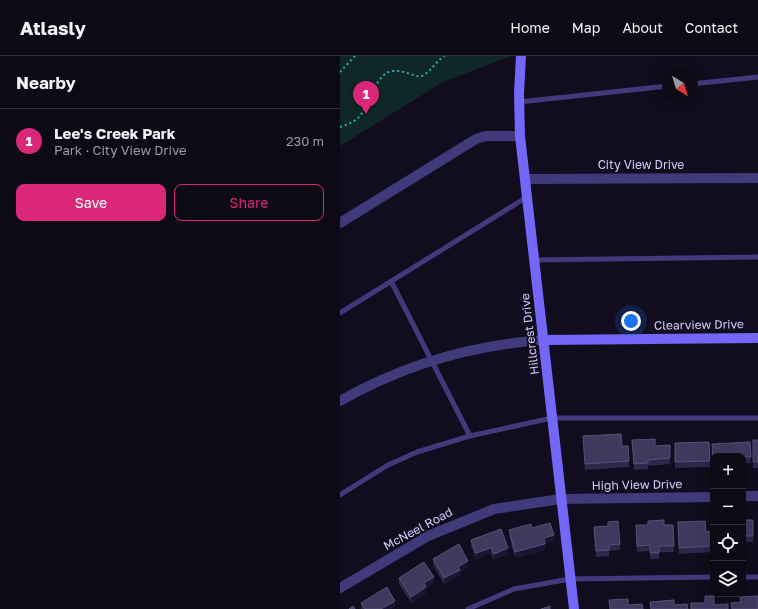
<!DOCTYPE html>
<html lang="en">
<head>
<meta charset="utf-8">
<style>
	:root { --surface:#0d0a16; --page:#16131f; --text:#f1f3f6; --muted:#9a9aa1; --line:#2d2b35; --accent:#db2777 }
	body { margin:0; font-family:"Golos Text",sans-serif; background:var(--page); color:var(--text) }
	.controls { position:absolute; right:12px; bottom:12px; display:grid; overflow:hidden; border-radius:8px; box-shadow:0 4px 16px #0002 }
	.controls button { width:36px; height:36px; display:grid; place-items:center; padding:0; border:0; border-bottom:1px solid var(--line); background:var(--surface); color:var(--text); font:20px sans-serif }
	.compass { position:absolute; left:322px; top:12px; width:36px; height:36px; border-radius:50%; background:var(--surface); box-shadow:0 4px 16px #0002; rotate:142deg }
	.you { position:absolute; left:291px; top:265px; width:14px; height:14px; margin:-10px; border:3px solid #fff; border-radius:50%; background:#1a73e8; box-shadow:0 0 0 6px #1a73e833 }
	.badge { display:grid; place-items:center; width:26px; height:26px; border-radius:50%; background:var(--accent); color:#fff; font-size:13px; font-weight:700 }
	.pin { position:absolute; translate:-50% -33px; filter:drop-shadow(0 1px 2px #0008) }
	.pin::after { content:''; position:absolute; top:21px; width:14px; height:12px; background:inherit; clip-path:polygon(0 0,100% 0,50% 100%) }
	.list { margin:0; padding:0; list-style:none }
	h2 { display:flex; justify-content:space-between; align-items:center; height:52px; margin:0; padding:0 16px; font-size:17px }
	h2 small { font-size:13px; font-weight:400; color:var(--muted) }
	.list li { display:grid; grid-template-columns:26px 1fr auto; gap:12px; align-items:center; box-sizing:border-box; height:64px; padding:0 16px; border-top:1px solid var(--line) }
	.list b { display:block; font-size:15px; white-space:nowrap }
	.list p { margin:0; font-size:13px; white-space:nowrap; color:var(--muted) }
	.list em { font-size:13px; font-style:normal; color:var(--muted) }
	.actions { display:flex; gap:8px; padding:12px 16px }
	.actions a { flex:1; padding:9px 0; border:1px solid var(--accent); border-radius:8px; text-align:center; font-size:14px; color:var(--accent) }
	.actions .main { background:var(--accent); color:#fff }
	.icon { flex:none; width:22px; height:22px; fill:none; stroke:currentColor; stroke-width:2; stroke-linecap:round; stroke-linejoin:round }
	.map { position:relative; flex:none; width:418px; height:553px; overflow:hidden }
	header { display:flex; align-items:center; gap:24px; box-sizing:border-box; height:56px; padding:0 20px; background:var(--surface); border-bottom:1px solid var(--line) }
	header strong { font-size:19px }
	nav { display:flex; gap:22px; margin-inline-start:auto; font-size:14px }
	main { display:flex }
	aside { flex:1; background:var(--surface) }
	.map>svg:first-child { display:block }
	.green { fill:#102727 }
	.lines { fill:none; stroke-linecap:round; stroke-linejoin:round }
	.path { stroke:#32aaaa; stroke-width:2; stroke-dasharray:2 3; stroke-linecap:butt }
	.lane { stroke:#403a7b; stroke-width:5 }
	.street { stroke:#403a7b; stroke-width:10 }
	.secondary { stroke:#7367f8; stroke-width:10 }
	.wall { fill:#2f264b }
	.shaded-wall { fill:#1c1531 }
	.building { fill:#41385e; stroke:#584f77 }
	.labels { text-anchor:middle; stroke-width:4; stroke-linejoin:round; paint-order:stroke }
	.street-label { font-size:12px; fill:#d4ccfd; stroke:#110d1e }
</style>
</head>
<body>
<header>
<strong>Atlasly</strong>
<nav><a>Home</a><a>Map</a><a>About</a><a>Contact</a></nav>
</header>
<main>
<aside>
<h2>Nearby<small></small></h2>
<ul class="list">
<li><span class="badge">1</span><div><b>Lee's Creek Park</b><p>Park · City View Drive</p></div><em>230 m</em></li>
</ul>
<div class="actions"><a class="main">Save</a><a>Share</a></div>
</aside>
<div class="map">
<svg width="418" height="553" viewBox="0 0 418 553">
	<rect width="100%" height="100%" fill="#110d1e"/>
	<path class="green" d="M0,0H171L103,26L0,90Z"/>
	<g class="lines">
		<path class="path" d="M0,16L15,0
			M0,71C6,69 12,67 17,63C30,51 35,16 53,15C63,14 71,19 80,21C92,16 95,5 105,0"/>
		<path class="lane" d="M352,28L418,21
			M179,46L328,30
			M194,204L418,201
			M51,225L130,380
			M0,257L187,141
			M0,439L48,409L77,396L130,380L212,362H418
			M403,521H418
			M128,553L174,533L230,523L373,521"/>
		<path class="street" d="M185,123L418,122
			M0,167L136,83L146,80H180
			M0,345C63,309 131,289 204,284
			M403,440H418
			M0,532L88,480L154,453L221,443L373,441"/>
		<path class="secondary" d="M181,0L179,37L180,80L234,553
			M204,284L418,282"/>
	</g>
	<path class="wall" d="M243,380L282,390L289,405V411L245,414Z
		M292,384L315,390L330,402V408L308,410V413L294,414Z
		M413,384H418V412H413Z
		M369,386L370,411L335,412V387Z
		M410,386L411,407H403V400H373V411L372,388Z
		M403,464H413V486H403Z
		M338,466L366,476L373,475V496L339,498Z
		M296,469H333L334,496H319V503H310V495L297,496Z
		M254,471L280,488V494L269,495V500L256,501Z
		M192,472L214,485L205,488V494L175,502L169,480V474Z
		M131,484L168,498L154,504L151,498L136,503L131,490Z
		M93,503L128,511L120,516V519L104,528L93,509Z
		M59,522L94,527L86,532V537L71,547L59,528Z
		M21,547L55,550L51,553H21Z"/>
	<path class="shaded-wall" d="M214,479V485L205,488V494L175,502V496L204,482Z
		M151,492V498L136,503V497Z
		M168,492V498L154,504V498Z
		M128,505V511L120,516V519L104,528V522L118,511Z
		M94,521V527L86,532V537L71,547V541L84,527Z
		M55,545V550L51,553H41Z"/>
	<path class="building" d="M281,378L282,390H288L289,405L245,408L243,380Z
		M315,383V390L330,389V402L308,404V407L294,408L292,384Z
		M413,384H418V406H413Z
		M369,386L370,405L335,406V387Z
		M410,386L411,401H403V400H373V405L372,388Z
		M324,464V469H333L334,490H319V497H310V489L297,490L296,469H308V465Z
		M403,464H413V480H403Z
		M278,465L280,488L269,489V494L256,495L254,471L268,470V466Z
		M365,465L366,476L373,475V490L339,492L338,466Z
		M210,467L214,479L204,482L205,488L175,496L169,474L191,468L192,472Z
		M161,473L168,492L154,498L151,492L136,497L131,484Z
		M119,488L128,505L118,511L120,514L104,522L93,503Z
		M84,506L94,521L84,527L86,531L71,541L59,522Z
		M47,531L55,545L41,553H25L21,547Z
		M365,540H374V549L388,548V553H351V547H365Z
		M418,540V553H392L391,547L401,546L400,541Z
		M288,543V549L302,548L303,553H270L269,544Z
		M334,544V549L347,548L348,553H311L310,546Z
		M13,550L15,553H9Z
		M210,550V553H201Z"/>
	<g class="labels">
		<g class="street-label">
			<text x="301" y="113">City View Drive</text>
			<text transform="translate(359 269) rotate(-1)" y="4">Clearview Drive</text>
			<text transform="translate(190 278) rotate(-97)" y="4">Hillcrest Drive</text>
			<text transform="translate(297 429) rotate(-1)" y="4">High View Drive</text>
			<text transform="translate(78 473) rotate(-28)" y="4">McNeel Road</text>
		</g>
	</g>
</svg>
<div class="controls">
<button>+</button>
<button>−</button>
<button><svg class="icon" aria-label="locate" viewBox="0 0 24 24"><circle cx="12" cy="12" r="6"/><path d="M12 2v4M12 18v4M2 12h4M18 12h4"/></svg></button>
<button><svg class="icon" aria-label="layers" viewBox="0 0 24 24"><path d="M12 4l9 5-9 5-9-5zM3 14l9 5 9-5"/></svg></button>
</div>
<svg class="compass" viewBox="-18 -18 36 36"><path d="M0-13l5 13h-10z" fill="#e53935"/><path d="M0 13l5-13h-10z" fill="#9a9aa1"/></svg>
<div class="you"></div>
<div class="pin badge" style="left:26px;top:58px">1</div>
</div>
</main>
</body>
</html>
